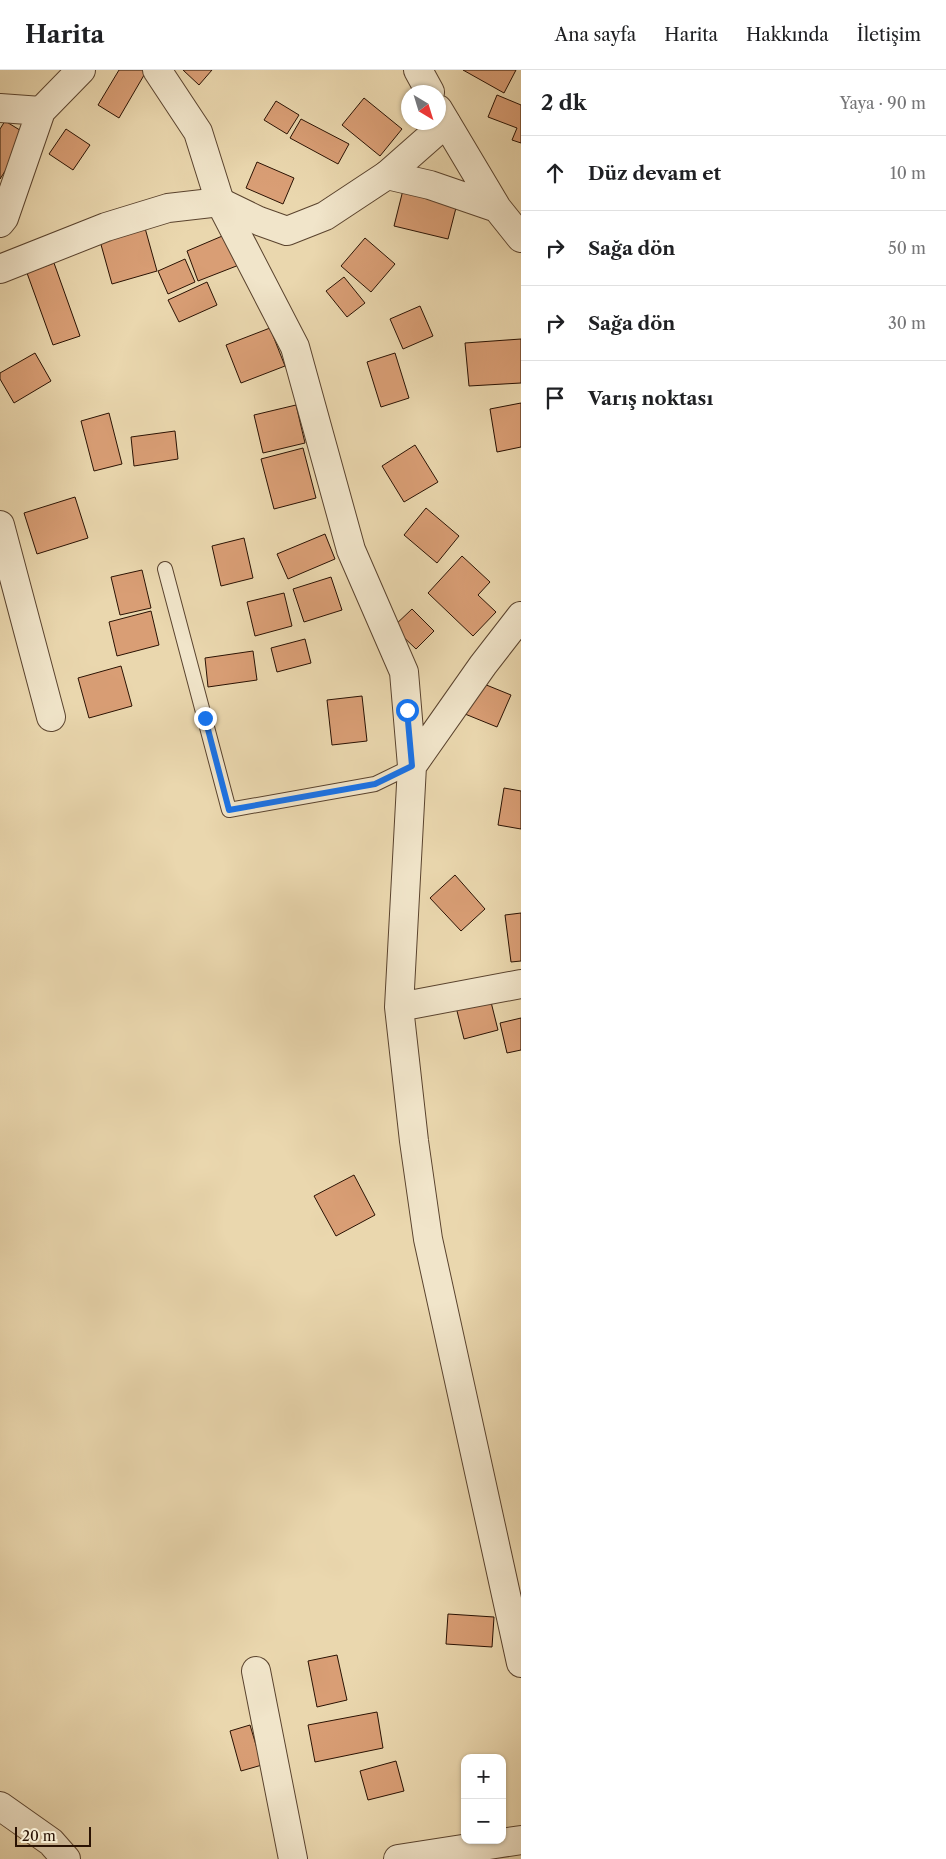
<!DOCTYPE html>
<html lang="tr">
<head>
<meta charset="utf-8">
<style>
	:root { --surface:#fff; --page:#f2f2f2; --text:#202124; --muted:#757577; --line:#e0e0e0 }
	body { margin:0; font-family:"Libre Caslon Text",serif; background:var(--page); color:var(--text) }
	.controls { position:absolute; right:15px; bottom:15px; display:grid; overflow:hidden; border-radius:10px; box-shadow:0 1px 4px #0004 }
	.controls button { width:45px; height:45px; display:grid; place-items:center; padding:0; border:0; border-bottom:1px solid var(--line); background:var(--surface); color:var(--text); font:25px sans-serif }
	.compass { position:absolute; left:401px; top:15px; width:45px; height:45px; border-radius:50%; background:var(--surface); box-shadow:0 1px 4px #0004; rotate:142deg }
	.scale { position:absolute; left:15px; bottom:12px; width:76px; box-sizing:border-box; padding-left:5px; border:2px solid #2a1203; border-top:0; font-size:14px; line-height:18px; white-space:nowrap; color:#2a1203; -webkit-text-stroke:4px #f1e5ca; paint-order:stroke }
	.stop { position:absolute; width:15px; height:15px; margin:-11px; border:4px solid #1a73e8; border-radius:50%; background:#fff }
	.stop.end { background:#1a73e8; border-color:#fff; box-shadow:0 1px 5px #0008 }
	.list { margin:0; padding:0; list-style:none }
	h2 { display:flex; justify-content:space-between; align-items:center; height:65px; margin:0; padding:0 20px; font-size:21px }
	h2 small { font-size:16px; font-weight:400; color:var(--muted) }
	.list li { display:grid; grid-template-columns:32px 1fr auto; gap:15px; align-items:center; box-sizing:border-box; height:75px; padding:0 20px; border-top:1px solid var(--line) }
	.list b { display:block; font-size:19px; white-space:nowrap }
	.list em { font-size:16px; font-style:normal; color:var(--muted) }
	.icon { flex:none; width:28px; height:28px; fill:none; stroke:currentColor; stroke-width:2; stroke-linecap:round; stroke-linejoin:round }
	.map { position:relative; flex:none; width:521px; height:1789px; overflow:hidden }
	header { display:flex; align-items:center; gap:30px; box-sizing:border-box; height:70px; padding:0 25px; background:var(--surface); border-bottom:1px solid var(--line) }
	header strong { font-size:24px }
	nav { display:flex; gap:28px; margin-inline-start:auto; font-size:18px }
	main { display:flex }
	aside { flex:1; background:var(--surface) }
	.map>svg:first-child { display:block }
	.building { fill:#d99e75; stroke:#2a1203 }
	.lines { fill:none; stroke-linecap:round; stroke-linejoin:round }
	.service-casing { stroke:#5a432e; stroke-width:16 }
	.minor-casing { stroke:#5a432e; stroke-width:30 }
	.tertiary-casing { stroke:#5a432e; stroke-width:30 }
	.service { stroke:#f1e5ca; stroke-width:14 }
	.minor { stroke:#f1e5ca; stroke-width:28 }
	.tertiary { stroke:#f1e5ca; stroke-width:28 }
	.route { stroke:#1a73e8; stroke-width:6 }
</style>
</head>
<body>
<header>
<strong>Harita</strong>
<nav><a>Ana sayfa</a><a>Harita</a><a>Hakkında</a><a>İletişim</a></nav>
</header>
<main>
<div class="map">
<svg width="521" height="1789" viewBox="0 0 521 1789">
	<rect width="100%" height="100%" fill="#ead7ae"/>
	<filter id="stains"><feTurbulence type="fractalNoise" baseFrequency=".004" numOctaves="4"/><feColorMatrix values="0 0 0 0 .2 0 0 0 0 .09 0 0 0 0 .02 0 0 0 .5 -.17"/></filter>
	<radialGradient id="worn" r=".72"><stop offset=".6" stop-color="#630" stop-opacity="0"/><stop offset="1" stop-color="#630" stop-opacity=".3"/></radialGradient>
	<path class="building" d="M119,0H147L119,48L98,35Z
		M183,0H212L199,15Z
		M463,0H516L504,23Z
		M497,25L521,35V73L512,70L517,58L488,47Z
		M364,28L402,59L380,86L342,55Z
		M276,31L299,45L287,64L264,50Z
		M301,49L349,74L338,94L290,68Z
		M5,51L28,65L0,109V59Z
		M66,59L90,75L73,100L49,84Z
		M257,92L294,108L283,134L246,118Z
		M403,120L457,134L448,169L394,156Z
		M145,158L157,201L112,214L100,171Z
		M227,164L239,195L198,211L187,181Z
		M365,168L395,194L371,222L341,196Z
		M185,189L195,212L168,224L158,201Z
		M54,193L80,266L53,275L27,203Z
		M344,207L365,233L347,247L326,221Z
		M207,212L217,235L179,252L168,230Z
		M420,236L433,266L403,279L390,249Z
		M270,258L285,296L241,313L226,275Z
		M521,269V313L469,316L465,273Z
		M35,283L51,311L14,333L0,309V303Z
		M395,283L409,328L381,337L367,292Z
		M521,333V377L497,382L490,339Z
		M296,335L305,373L263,383L254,345Z
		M109,343L122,394L94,401L81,351Z
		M175,361L178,389L134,396L131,367Z
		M415,375L438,412L404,432L382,396Z
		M303,378L316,428L274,439L261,389Z
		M75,427L88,468L37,484L24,443Z
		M426,438L459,466L437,493L404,465Z
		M325,464L335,489L288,509L277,484Z
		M244,468L253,508L221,516L212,476Z
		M462,486L490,512L478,525L496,542L473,566L428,523Z
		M142,500L151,538L120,545L111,507Z
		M331,507L342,540L304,552L293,519Z
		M284,523L292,556L255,566L247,532Z
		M412,539L434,561L416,579L393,557Z
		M151,541L159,575L117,586L109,552Z
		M305,569L311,593L277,602L271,578Z
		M253,581L257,610L208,617L205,588Z
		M121,596L132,636L89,648L78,608Z
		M479,612L511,625L497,657L465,644Z
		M362,626L367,671L332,675L327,630Z
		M504,718L521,721V759L498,755Z
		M455,805L485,839L461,861L430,828Z
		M521,843V891L511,892L505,845Z
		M489,924L498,960L464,969L455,933Z
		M521,948V980L507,983L500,953Z
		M354,1105L375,1145L336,1166L314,1126Z
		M448,1544L494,1547L492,1577L446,1574Z
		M337,1585L347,1630L317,1637L308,1591Z
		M377,1642L383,1678L315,1692L308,1655Z
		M250,1655L262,1695L241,1701L230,1661Z
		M396,1691L404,1721L368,1730L360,1701Z"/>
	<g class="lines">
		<g class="service-casing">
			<path id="service" d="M165,499L229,740L375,714L412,696"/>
		</g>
		<g class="minor-casing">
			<path id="minor" d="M157,0L198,62L220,132L295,277L351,480L404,602L412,696
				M0,38L41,41
				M387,105L446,53
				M0,153L4,148L41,41L81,0
				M0,455L51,647
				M521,546L483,595L412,696L399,937L414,1071L428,1169L521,1593
				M399,937L521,914
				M256,1601L293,1789
				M0,1736L51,1772L66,1789
				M398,1789L521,1770"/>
		</g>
		<g class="tertiary-casing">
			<path id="tertiary" d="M418,0L430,22
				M438,39L497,138L521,168
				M0,199L106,157L168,138L220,132L259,151L287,161L325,146L387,105L430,115L497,138"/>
		</g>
		<use href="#service" class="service"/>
		<use href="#minor" class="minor"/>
		<use href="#tertiary" class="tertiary"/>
	</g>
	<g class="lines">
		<path class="route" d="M205,648L229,740L375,714L412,696L407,640"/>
	</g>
	<rect width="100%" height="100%" filter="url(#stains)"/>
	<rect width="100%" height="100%" fill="url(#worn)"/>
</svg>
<div class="controls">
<button>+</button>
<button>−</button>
</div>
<svg class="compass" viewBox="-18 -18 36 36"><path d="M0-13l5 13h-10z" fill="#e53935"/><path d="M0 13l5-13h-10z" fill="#757577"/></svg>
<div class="scale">20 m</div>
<div class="stop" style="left:407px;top:640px"></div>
<div class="stop end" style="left:205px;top:648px"></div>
</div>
<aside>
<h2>2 dk<small>Yaya · 90 m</small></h2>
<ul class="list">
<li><svg class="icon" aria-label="ahead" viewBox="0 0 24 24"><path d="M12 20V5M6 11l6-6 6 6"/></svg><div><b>Düz devam et</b></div><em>10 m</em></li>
<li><svg class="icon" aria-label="right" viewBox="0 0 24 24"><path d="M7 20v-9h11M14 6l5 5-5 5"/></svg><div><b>Sağa dön</b></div><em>50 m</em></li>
<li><svg class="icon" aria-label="right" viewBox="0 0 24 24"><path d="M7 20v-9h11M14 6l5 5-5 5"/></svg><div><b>Sağa dön</b></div><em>30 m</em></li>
<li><svg class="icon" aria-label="arrive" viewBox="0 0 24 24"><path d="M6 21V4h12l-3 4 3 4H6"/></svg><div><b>Varış noktası</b></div></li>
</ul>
</aside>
</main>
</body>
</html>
